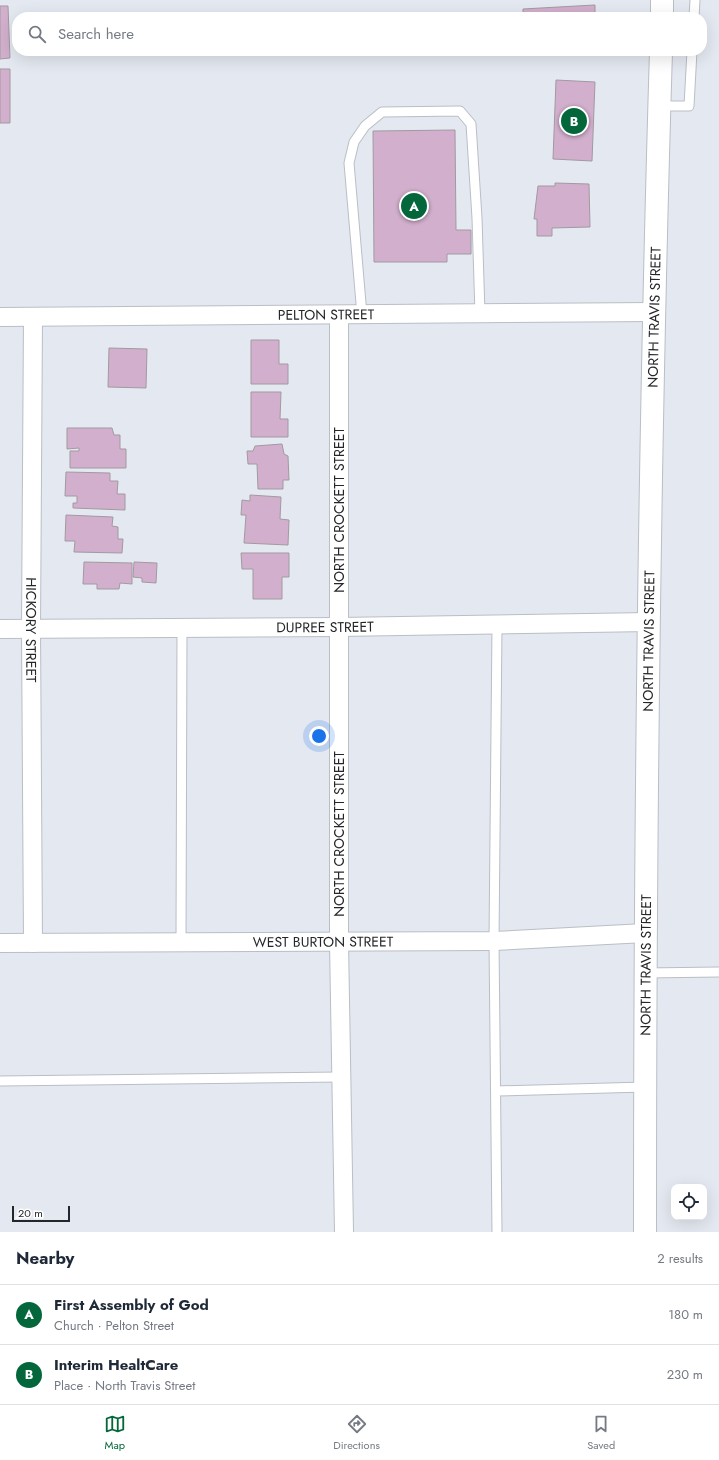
<!DOCTYPE html>
<html lang="en">
<head>
<meta charset="utf-8">
<style>
	:root { --surface:#fff; --page:#f6f6f7; --text:#1f2937; --muted:#747a83; --line:#e0e1e3; --accent:#04673c }
	body { margin:0; font-family:Jost,sans-serif; background:var(--page); color:var(--text) }
	.controls { position:absolute; right:12px; bottom:12px; display:grid; overflow:hidden; border-radius:8px; box-shadow:0 4px 16px #0002 }
	.controls button { width:36px; height:36px; display:grid; place-items:center; padding:0; border:0; border-bottom:1px solid var(--line); background:var(--surface); color:var(--text); font:20px sans-serif }
	.scale { position:absolute; left:12px; bottom:10px; width:58px; box-sizing:border-box; padding-left:4px; border:2px solid #242629; border-top:0; font-size:11px; line-height:14px; white-space:nowrap; color:#242629; -webkit-text-stroke:3px #fff; paint-order:stroke }
	.you { position:absolute; left:319px; top:736px; width:14px; height:14px; margin:-10px; border:3px solid #fff; border-radius:50%; background:#1a73e8; box-shadow:0 0 0 6px #1a73e833 }
	.badge { display:grid; place-items:center; width:26px; height:26px; border-radius:50%; background:var(--accent); color:#fff; font-size:13px; font-weight:700 }
	.pin { position:absolute; translate:-50% -50%; border:2px solid #fff; box-shadow:0 1px 4px #0006 }
	.list { margin:0; padding:0; list-style:none }
	h2 { display:flex; justify-content:space-between; align-items:center; height:52px; margin:0; padding:0 16px; font-size:17px }
	h2 small { font-size:13px; font-weight:400; color:var(--muted) }
	.list li { display:grid; grid-template-columns:26px 1fr auto; gap:12px; align-items:center; box-sizing:border-box; height:60px; padding:0 16px; border-top:1px solid var(--line) }
	.list b { display:block; font-size:15px; white-space:nowrap }
	.list p { margin:0; font-size:13px; white-space:nowrap; color:var(--muted) }
	.list em { font-size:13px; font-style:normal; color:var(--muted) }
	.icon { flex:none; width:22px; height:22px; fill:none; stroke:currentColor; stroke-width:2; stroke-linecap:round; stroke-linejoin:round }
	.map { position:relative; flex:none; width:719px; height:1232px; overflow:hidden }
	.search { position:absolute; background:var(--surface); box-shadow:0 4px 16px #0002; left:12px; right:12px; top:12px; height:44px; display:flex; align-items:center; gap:10px; box-sizing:border-box; padding:0 14px; border-radius:16px; color:var(--muted); font-size:15px }
	.sheet { height:172px; background:var(--surface) }
	nav { display:flex; justify-content:space-around; align-items:center; box-sizing:border-box; height:56px; border-top:1px solid var(--line); background:var(--surface); font-size:11px; color:var(--muted) }
	nav a { display:grid; justify-items:center; gap:2px }
	nav .on { color:var(--accent) }
	.map>svg:first-child { display:block }
	.building { fill:#d2afcd; stroke:#a19aa0 }
	.lines { fill:none; stroke-linecap:round; stroke-linejoin:round }
	.lane-casing { stroke:#babec5; stroke-width:11 }
	.street-casing { stroke:#babec5; stroke-width:20 }
	.secondary-casing { stroke:#babec5; stroke-width:24 }
	.lane { stroke:#fff; stroke-width:9 }
	.street { stroke:#fff; stroke-width:18 }
	.secondary { stroke:#fff; stroke-width:22 }
	.labels { text-anchor:middle; stroke-width:4; stroke-linejoin:round; paint-order:stroke }
	.street-label { font-size:14px; fill:#242629; stroke:#fff }
</style>
</head>
<body>
<div class="map">
<svg width="719" height="1232" viewBox="0 0 719 1232">
	<rect width="100%" height="100%" fill="#e4e8f0"/>
	<path class="building" d="M595,5V17H523V9Z
		M0,6H8L10,58L0,59Z
		M525,51H586L525,54Z
		M0,69H10V123H0Z
		M556,80L595,82L592,161L553,159Z
		M455,130L456,230H471V254H447V262H374L373,131Z
		M555,183L589,184L590,227L552,228V236H537V219H534L538,186H555Z
		M251,340H279V364H288V384H251Z
		M109,348L147,349L146,388L108,387Z
		M251,392H281L280,419H288V437H251Z
		M67,428H112L114,435H120V449H126V468H70V451H79V448L67,449Z
		M282,444L284,454L288,456L289,480H283V489H258L257,464H248L247,451H253L255,446Z
		M66,472L110,473V481H118L117,494H125V510L73,508V503H77V496H65Z
		M250,495L281,497L280,519L289,520L288,545L244,543L246,515H241L242,500L250,501Z
		M66,515L113,517L112,526L118,527V539H123L122,553L74,552L75,541H65Z
		M241,553H289V577H282V599H253V569H242Z
		M84,562L132,563V584L120,583L119,589H97V584H83Z
		M134,562L157,563L156,583L142,582V578L133,577Z"/>
	<g class="lines">
		<g class="lane-casing">
			<path id="lane" d="M694,17L695,0
				M659,106H689L692,51
				M362,315L349,163L354,142L365,126L382,112L460,111L471,124L477,218L480,314
				M497,625L494,941L497,1232
				M181,942L182,628
				M645,973L719,972
				M0,1081L341,1077
				M496,1091L645,1087"/>
		</g>
		<g class="street-casing">
			<g id="street">
				<path d="M339,316V942L344,1232"/>
				<path id="s1" d="M0,317L653,312"/>
				<path id="s2" d="M33,317L31,629L33,943"/>
				<path id="s3" d="M0,629L339,627L650,622"/>
				<path id="s4" d="M0,943L494,941L645,933"/>
			</g>
		</g>
		<g class="secondary-casing">
			<g id="secondary">
				<path d="M662,17V0"/>
				<path id="s5" d="M645,1232C645,838 649,445 661,51"/>
			</g>
		</g>
		<use href="#lane" class="lane"/>
		<use href="#street" class="street"/>
		<use href="#secondary" class="secondary"/>
	</g>
	<g class="labels">
		<g class="street-label">
			<text dy="5" stroke="none"><textPath href="#s1" startOffset="326">PELTON STREET</textPath></text>
			<text dy="5" stroke="none"><textPath href="#s5" startOffset="915">NORTH TRAVIS STREET</textPath></text>
			<text transform="translate(339 510) rotate(-90)" y="5">NORTH CROCKETT STREET</text>
			<text dy="5" stroke="none"><textPath href="#s3" startOffset="325">DUPREE STREET</textPath></text>
			<text dy="5" stroke="none"><textPath href="#s2" startOffset="313">HICKORY STREET</textPath></text>
			<text dy="5" stroke="none"><textPath href="#s5" startOffset="591">NORTH TRAVIS STREET</textPath></text>
			<text transform="translate(339 834) rotate(-90)" y="5">NORTH CROCKETT STREET</text>
			<text dy="5" stroke="none"><textPath href="#s4" startOffset="323">WEST BURTON STREET</textPath></text>
			<text dy="5" stroke="none"><textPath href="#s5" startOffset="267">NORTH TRAVIS STREET</textPath></text>
		</g>
	</g>
</svg>
<div class="controls">
<button><svg class="icon" aria-label="locate" viewBox="0 0 24 24"><circle cx="12" cy="12" r="6"/><path d="M12 2v4M12 18v4M2 12h4M18 12h4"/></svg></button>
</div>
<div class="scale">20 m</div>
<div class="you"></div>
<div class="pin badge" style="left:414px;top:206px">A</div>
<div class="pin badge" style="left:574px;top:121px">B</div>
<div class="search"><svg class="icon" aria-label="search" viewBox="0 0 24 24"><circle cx="10" cy="10" r="6"/><path d="M15 15l6 6"/></svg>Search here</div>
</div>
<section class="sheet">
<h2>Nearby<small>2 results</small></h2>
<ul class="list">
<li><span class="badge">A</span><div><b>First Assembly of God</b><p>Church · Pelton Street</p></div><em>180 m</em></li>
<li><span class="badge">B</span><div><b>Interim HealtCare</b><p>Place · North Travis Street</p></div><em>230 m</em></li>
</ul>
</section>
<nav>
<a class="on"><svg class="icon" aria-label="map" viewBox="0 0 24 24"><path d="M3 6l6-2 6 2 6-2v14l-6 2-6-2-6 2zM9 4v14M15 6v14"/></svg>Map</a>
<a><svg class="icon" aria-label="directions" viewBox="0 0 24 24"><path d="M12 3l9 9-9 9-9-9zM9 14v-3h6M13 9l2 2-2 2"/></svg>Directions</a>
<a><svg class="icon" aria-label="saved" viewBox="0 0 24 24"><path d="M7 4h10v16l-5-4-5 4z"/></svg>Saved</a>
</nav>
</body>
</html>
